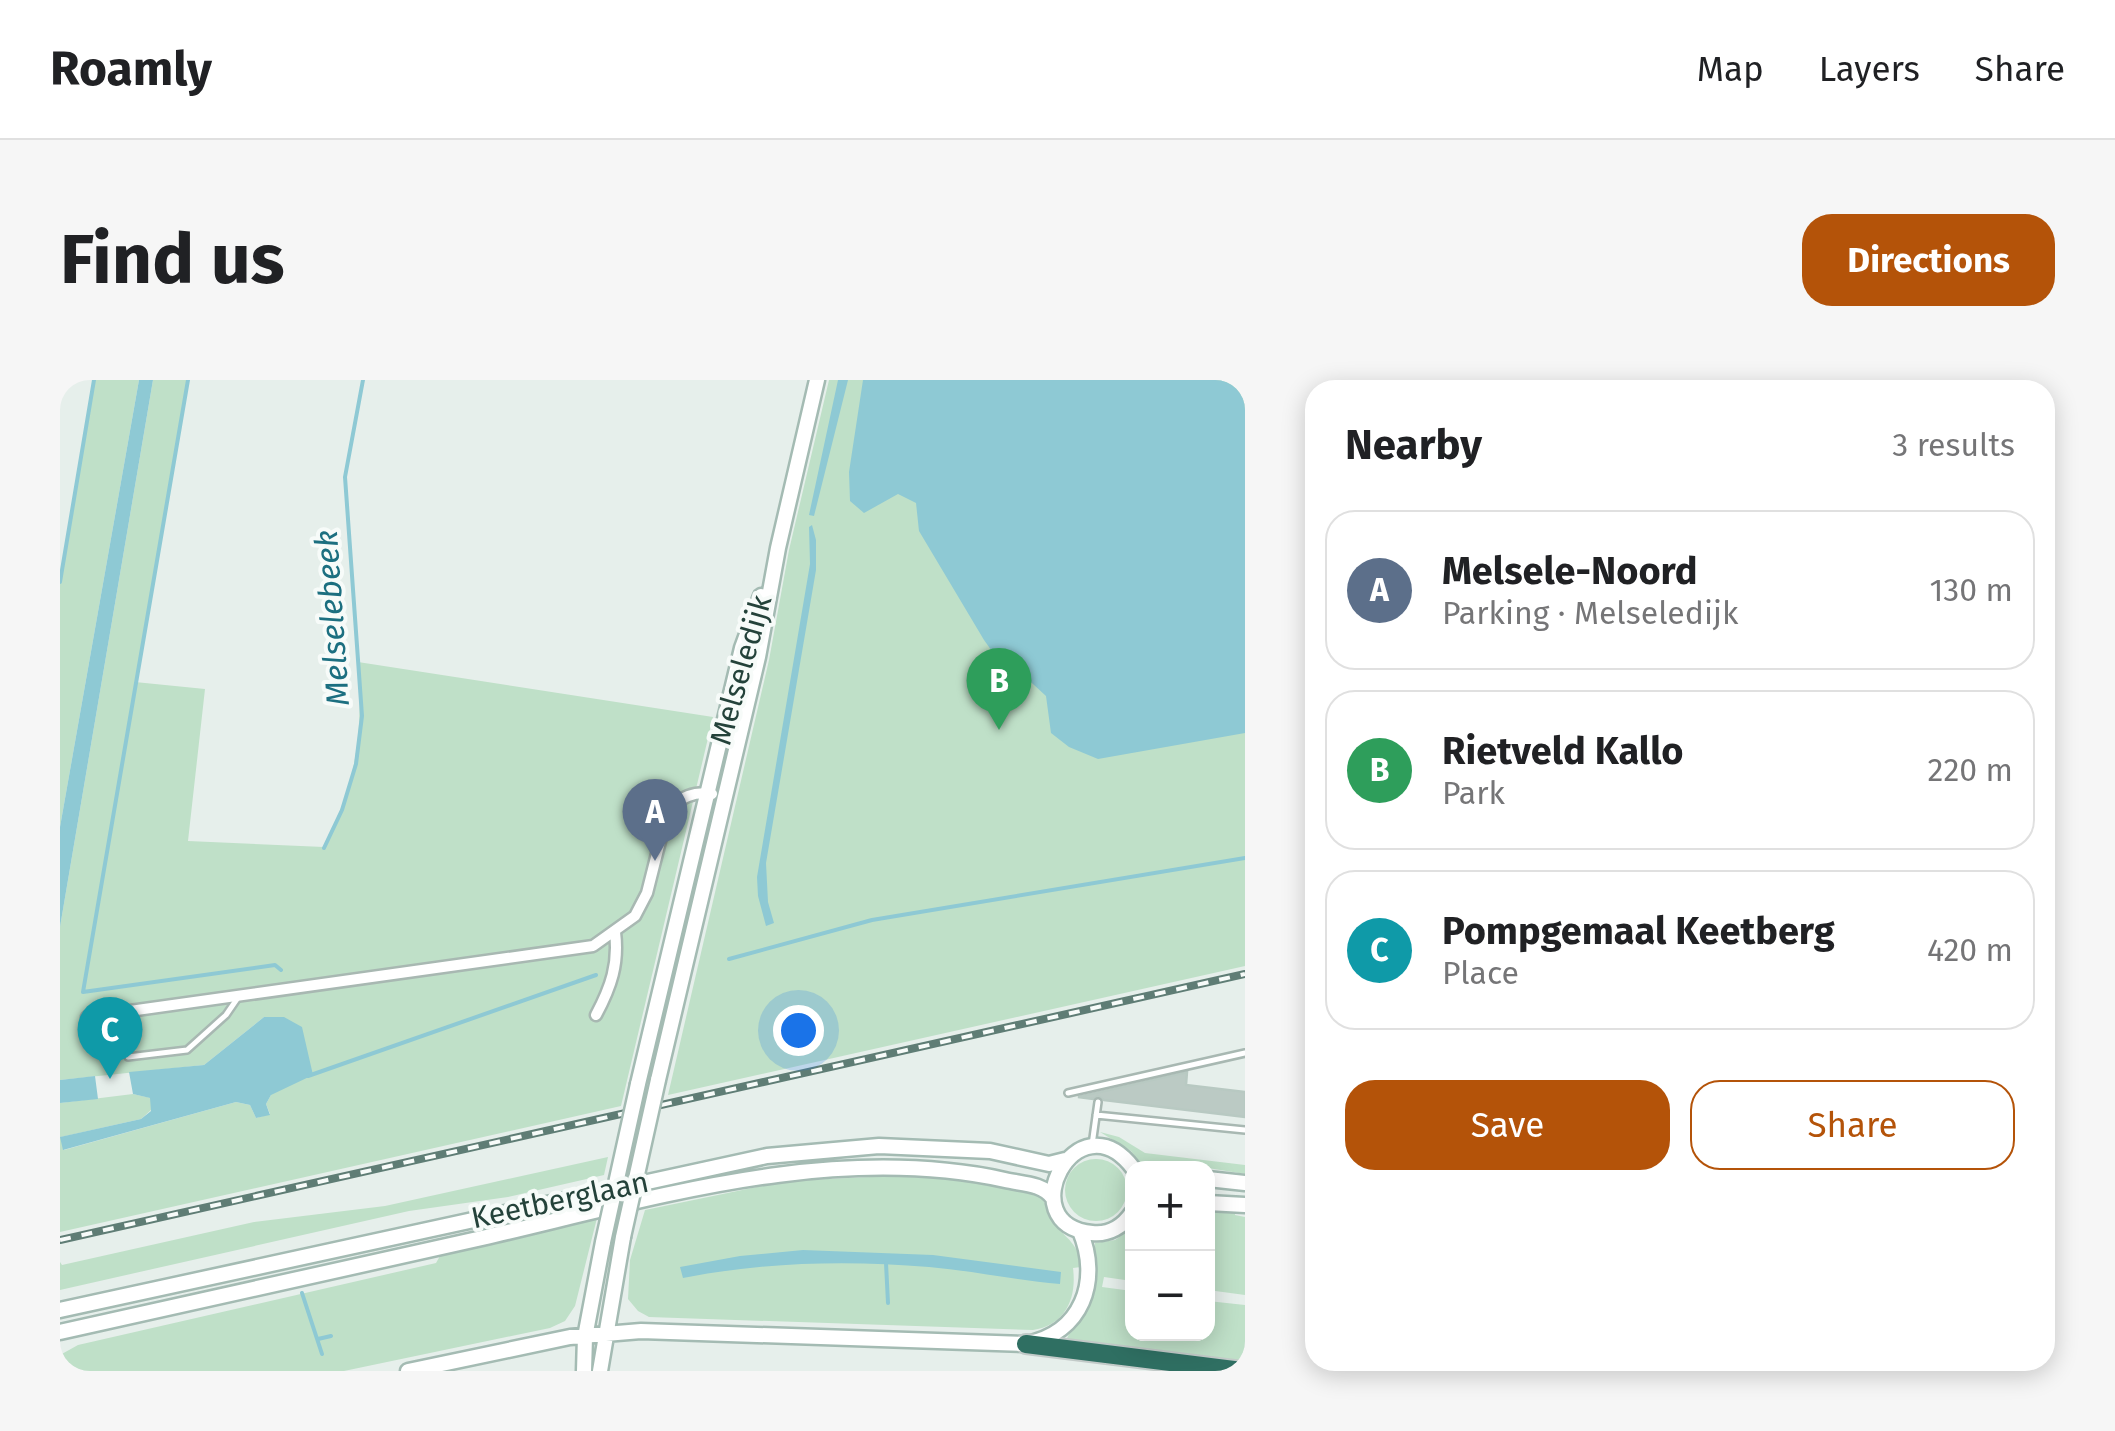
<!DOCTYPE html>
<html lang="en">
<head>
<meta charset="utf-8">
<style>
	:root { --surface:#fff; --page:#f6f6f6; --text:#202124; --muted:#757577; --line:#e0e0e0; --accent:#b45309 }
	body { margin:0; font-family:"Fira Sans",sans-serif; background:var(--page); color:var(--text) }
	.controls { position:absolute; right:30px; bottom:30px; display:grid; overflow:hidden; border-radius:20px; box-shadow:0 5px 25px #0003 }
	.controls button { width:90px; height:90px; display:grid; place-items:center; padding:0; border:0; border-bottom:2px solid var(--line); background:var(--surface); color:var(--text); font:50px sans-serif }
	.you { position:absolute; left:738px; top:650px; width:35px; height:35px; margin:-25px; border:8px solid #fff; border-radius:50%; background:#1a73e8; box-shadow:0 0 0 15px #1a73e833 }
	.badge { display:grid; place-items:center; width:65px; height:65px; border-radius:50%; background:var(--accent); color:#fff; font-size:32px; font-weight:700 }
	.pin { position:absolute; translate:-50% -82px; filter:drop-shadow(0 2px 5px #0008) }
	.pin::after { content:''; position:absolute; top:52px; width:35px; height:30px; background:inherit; clip-path:polygon(0 0,100% 0,50% 100%) }
	.list { margin:0; padding:0; list-style:none }
	h2 { display:flex; justify-content:space-between; align-items:center; height:130px; margin:0; padding:0 40px; font-size:42px }
	h2 small { font-size:32px; font-weight:400; color:var(--muted) }
	.list li { display:grid; grid-template-columns:65px 1fr auto; gap:30px; align-items:center; box-sizing:border-box; height:160px; margin:0 20px 20px; padding:0 20px; border:2px solid var(--line); border-radius:30px }
	.list b { display:block; font-size:38px; white-space:nowrap }
	.list p { margin:0; font-size:32px; white-space:nowrap; color:var(--muted) }
	.list em { font-size:32px; font-style:normal; color:var(--muted) }
	.actions { display:flex; gap:20px; padding:30px 40px }
	.actions a { flex:1; padding:22px 0; border:2px solid var(--accent); border-radius:30px; text-align:center; font-size:35px; color:var(--accent) }
	.actions .main { background:var(--accent); color:#fff }
	.map { position:relative; flex:none; width:1185px; height:991px; overflow:hidden; border-radius:30px }
	header { display:flex; align-items:center; gap:60px; box-sizing:border-box; height:140px; padding:0 50px; background:var(--surface); border-bottom:2px solid var(--line) }
	header strong { font-size:48px }
	nav { display:flex; gap:55px; margin-inline-start:auto; font-size:35px }
	.intro { display:flex; align-items:center; justify-content:space-between; box-sizing:border-box; height:240px; padding:0 60px }
	h1 { margin:0; font-size:70px }
	.button { padding:25px 45px; border-radius:30px; background:var(--accent); color:#fff; font-size:35px; font-weight:700 }
	main { display:flex; gap:60px; padding:0 60px }
	aside { flex:1; background:var(--surface); border-radius:30px; box-shadow:0 5px 25px #0003 }
	.map>svg:first-child { display:block }
	.green { fill:#bfe0c8 }
	.water { fill:#8ec9d4 }
	.lines { fill:none; stroke-linecap:round; stroke-linejoin:round }
	.stream { stroke:#8ec9d4; stroke-width:4 }
	.building { fill:#bbcac4; stroke:#b8c9c2; stroke-width:2.5 }
	.lane-casing { stroke:#a8b8b2; stroke-width:10 }
	.street-casing { stroke:#a8b8b2; stroke-width:15 }
	.secondary-casing { stroke:#a4bbb3; stroke-width:19 }
	.highway-casing { stroke:#c2cac8; stroke-width:22 }
	.lane { stroke:#fff; stroke-width:5 }
	.street { stroke:#fff; stroke-width:10 }
	.secondary { stroke:#fff; stroke-width:14 }
	.highway { stroke:#2f6f62; stroke-width:18 }
	.rail-casing { stroke:#5f7d75; stroke-width:8 }
	.rail { stroke:#f7fbf9; stroke-width:4; stroke-dasharray:11; stroke-linecap:butt }
	.secondary-bridge-casing { stroke:#a4bbb3; stroke-width:19; stroke-linecap:butt }
	.secondary-bridge { stroke:#fff; stroke-width:14 }
	.labels { text-anchor:middle; stroke-width:8; stroke-linejoin:round; paint-order:stroke }
	.street-label { font-size:30px; fill:#24423a; stroke:#f7fbf9 }
	.water-label { font-size:32px; font-style:italic; fill:#1c6f80; stroke:#f7fbf9 }
</style>
</head>
<body>
<header>
<strong>Roamly</strong>
<nav><a>Map</a><a>Layers</a><a>Share</a></nav>
</header>
<div class="intro"><h1>Find us</h1><a class="button">Directions</a></div>
<main>
<div class="map">
<svg width="1185" height="991" viewBox="0 0 1185 991">
	<rect width="100%" height="100%" fill="#e6efeb"/>
	<path class="green" d="M34,0H79L0,447V202Z
		M93,0H128L75,302L145,309L128,461L264,467C297,400 303,356 298,282L653,337L561,726L0,852V723L73,714L91,718V730L81,739L1,757L4,770L176,722L190,725L196,738L210,734L206,724L211,715L204,637L144,685L0,700V547Z
		M769,0H1185V586L608,715L709,280L729,170Z
		M1040,752L1059,757L1085,773L1185,785V794L1148,788H1084L1071,771Z
		M548,777L544,795L448,817L349,831L0,910V882L2,885L194,842L325,826Z
		M1005 810a31 31 0 1 1 62 0a31 31 0 1 1-62 0Z
		M831,796C857,797 963,799 979,814C986,821 987,833 993,842C1006,859 1019,863 1021,887L1013,888C1017,919 1005,945 973,950L589,937L578,931L568,919L570,880L585,830L726,801Z
		M1148,828L1176,829L1175,835L1185,837V915L1148,910Z
		M537,838L515,926L505,941L490,948L284,991H0V975L18,965L376,883L380,876Z
		M1072,848V901L1044,897L1042,907L1072,911V954H1148V921L1185,925V981L1005,962L1030,913L1035,863L1055,860Z"/>
	<path class="water" d="M79,0H93L0,547V447Z
		M778,0H788L754,136L749,135Z
		M803,0H1185V353L1038,379L1009,367L991,353L986,316L961,293L939,281L924,260L859,151L856,123L838,114L804,133L790,121L789,92Z
		M752,145L756,160V190L706,483L708,522L714,543L706,546L698,516L697,497L750,184L749,147Z
		M204,637H224L242,647L253,695L211,715L206,724L210,735L196,738L190,725L176,722L3,770L0,757L81,739L91,731L90,718L73,714L69,692L144,685Z
		M35,696L38,719L0,723V700Z
		M743,870L873,875L1001,892L1000,904C956,900 913,891 869,887C787,880 704,882 623,898L620,887L680,876Z"/>
	<g class="lines">
		<path class="stream" d="M128,0L23,612L215,585L221,590
			M0,202L34,0
			M264,468L282,430L296,384L302,336L285,97L303,0
			M669,579L812,540L1185,478
			M248,696L536,595
			M826,883L828,923
			M242,913L262,974
			M258,959L271,956"/>
	</g>
	<path class="building" d="M1127,692L1126,705L1185,712V737L1044,720L1038,716L1033,719L1018,717Z"/>
	<g class="lines">
		<g class="lane-casing">
			<path id="lane" d="M68,677L127,670L166,635L177,619
				M1008,713L1185,673
				M1036,735L1185,750
				M1032,765L1038,722"/>
		</g>
		<g class="street-casing">
			<path id="street" d="M536,635C551,607 559,584 555,552
				M27,637L533,566L575,536L587,513L608,430C621,417 634,411 652,414"/>
		</g>
		<g class="secondary-casing">
			<path id="secondary" d="M598,700L698,277L718,168L757,0
				M578,704L682,268L701,216
				M1148,799L1185,803
				M1148,823L1185,825
				M1072,833C1063,846 1049,855 1032,853C949,845 1017,715 1073,788
				M0,930L707,776L819,766L930,771L989,784L1005,780
				M0,952C141,921 282,890 422,858C591,819 772,762 945,800C962,804 982,803 993,818
				M348,991L510,957L581,951L966,964C1022,953 1041,901 1020,851
				M524,991L525,957L543,862
				M540,991L563,857"/>
		</g>
		<g class="highway-casing">
			<path id="highway" d="M966,964L1182,991"/>
		</g>
		<use href="#lane" class="lane"/>
		<use href="#street" class="street"/>
		<use href="#secondary" class="secondary"/>
		<use href="#highway" class="highway"/>
		<g class="rail-casing">
			<path id="rail" d="M0,860L1185,594"/>
		</g>
		<use href="#rail" class="rail"/>
		<g class="secondary-bridge-casing">
			<path id="secondary-bridge" d="M563,857L598,700
				M543,862L578,704"/>
		</g>
		<use href="#secondary-bridge" class="secondary-bridge"/>
	</g>
	<g class="labels">
		<g class="street-label">
			<text transform="translate(681 290) rotate(-74)" y="10">Melseledijk</text>
			<text transform="translate(500 820) rotate(-12)" y="10">Keetberglaan</text>
		</g>
		<g class="water-label">
			<text transform="translate(272 238) rotate(-94)" y="11">Melselebeek</text>
		</g>
	</g>
</svg>
<div class="controls">
<button>+</button>
<button>−</button>
</div>
<div class="you"></div>
<div class="pin badge" style="left:595px;top:481px;background:#5c6f8a">A</div>
<div class="pin badge" style="left:939px;top:350px;background:#2e9e5b">B</div>
<div class="pin badge" style="left:50px;top:699px;background:#0f9aa8">C</div>
</div>
<aside>
<h2>Nearby<small>3 results</small></h2>
<ul class="list">
<li><span class="badge" style="background:#5c6f8a">A</span><div><b>Melsele-Noord</b><p>Parking · Melseledijk</p></div><em>130 m</em></li>
<li><span class="badge" style="background:#2e9e5b">B</span><div><b>Rietveld Kallo</b><p>Park</p></div><em>220 m</em></li>
<li><span class="badge" style="background:#0f9aa8">C</span><div><b>Pompgemaal Keetberg</b><p>Place</p></div><em>420 m</em></li>
</ul>
<div class="actions"><a class="main">Save</a><a>Share</a></div>
</aside>
</main>
</body>
</html>
